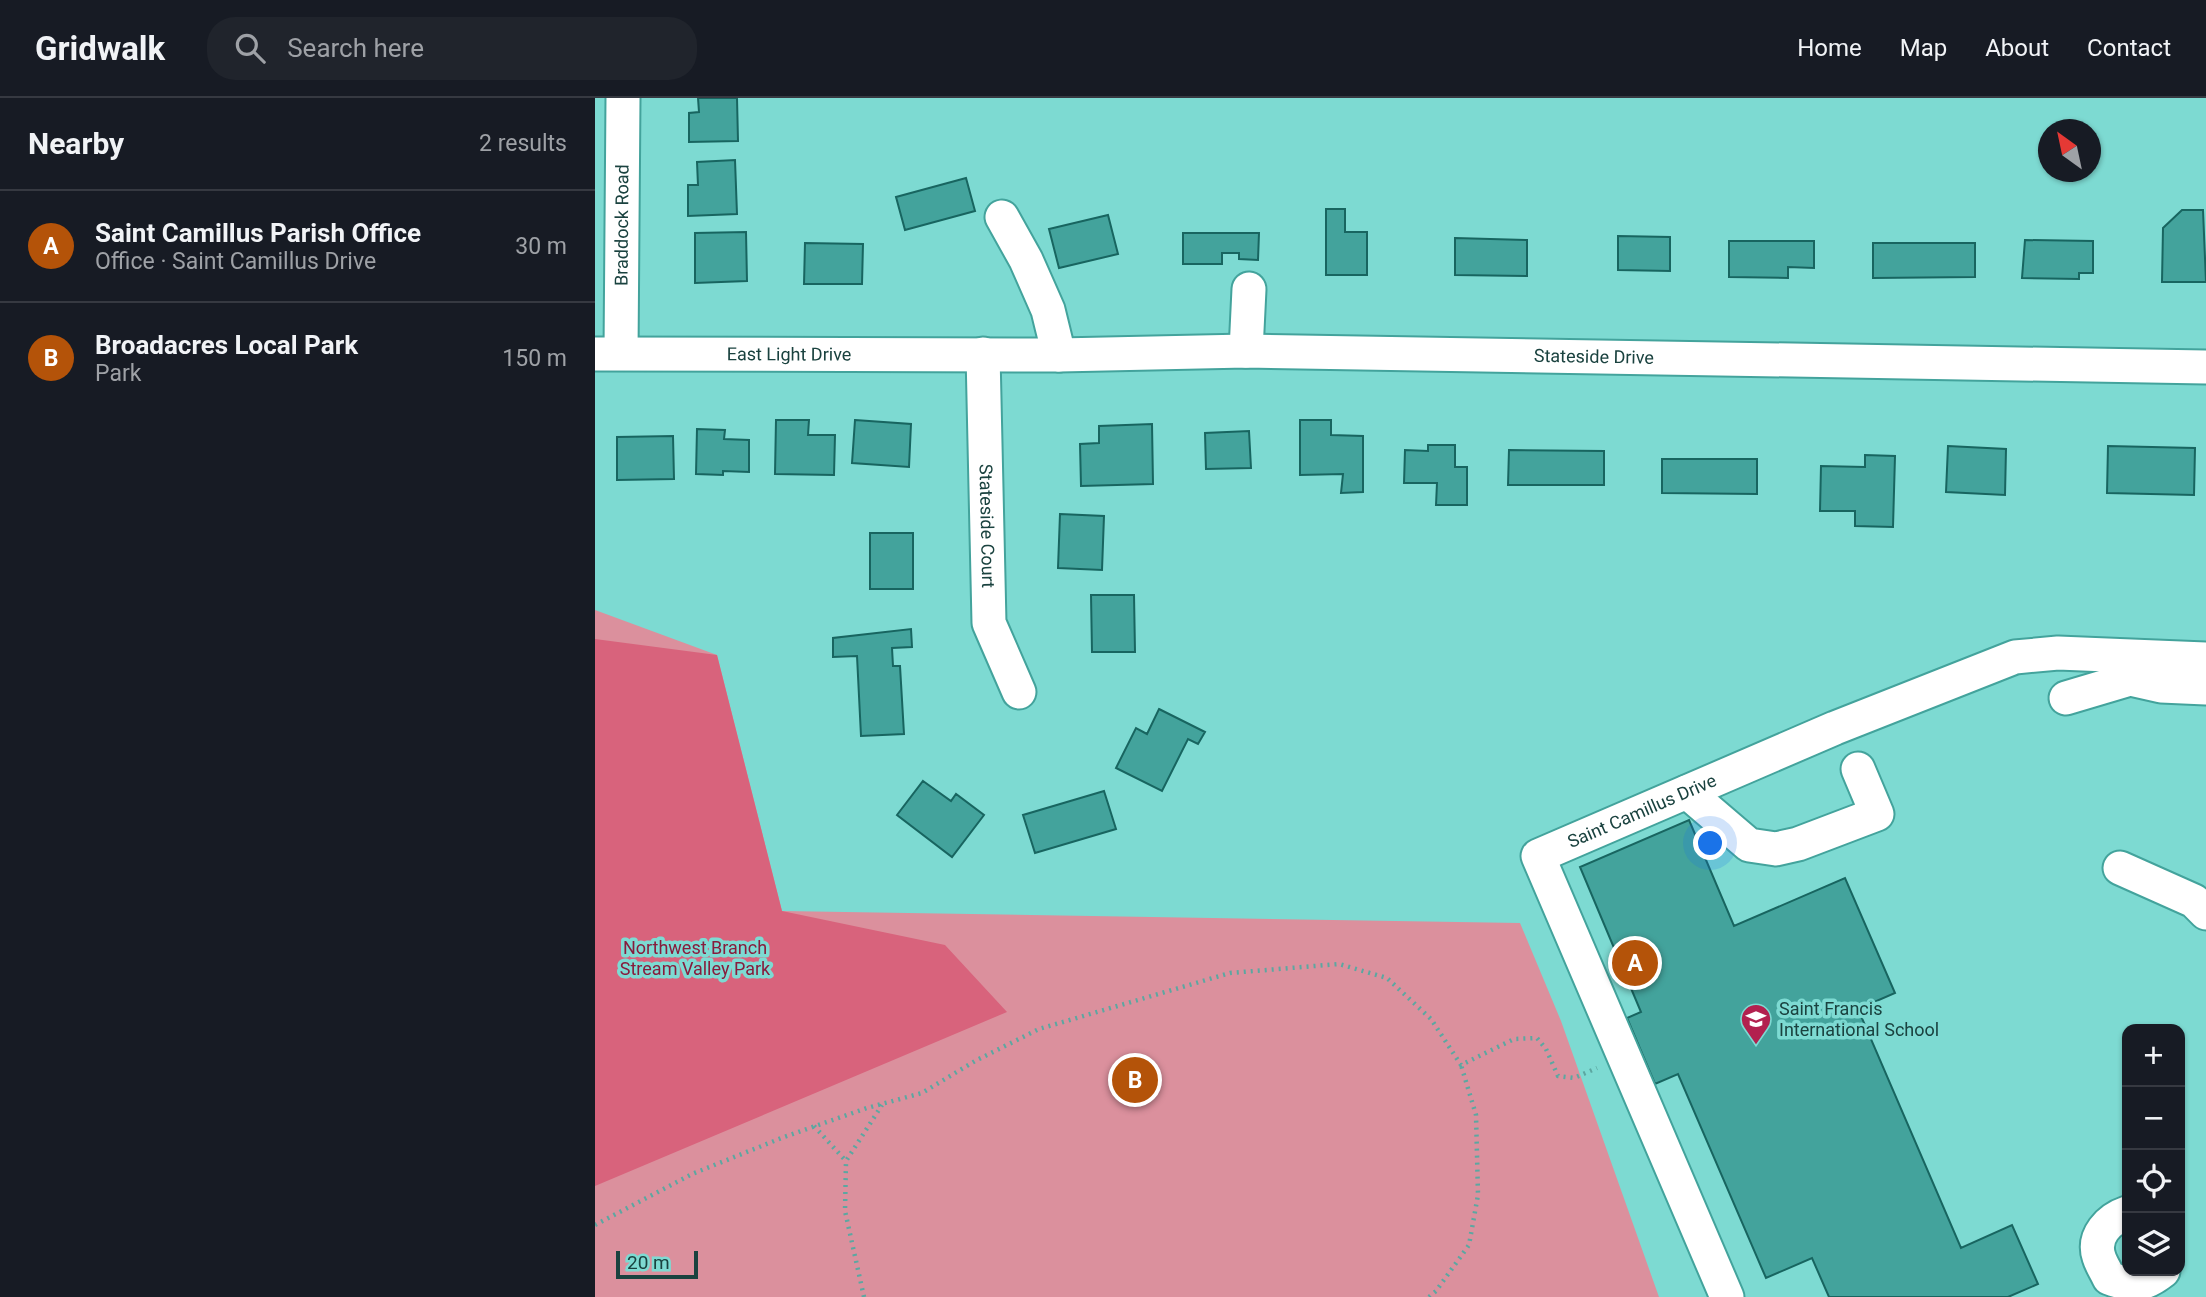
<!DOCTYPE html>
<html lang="en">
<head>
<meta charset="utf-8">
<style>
	:root { --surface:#171b24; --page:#20242c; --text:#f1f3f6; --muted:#9ea1a6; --line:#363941; --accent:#b45309 }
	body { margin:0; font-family:Roboto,sans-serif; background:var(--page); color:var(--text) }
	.controls { position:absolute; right:21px; bottom:21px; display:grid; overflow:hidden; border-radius:14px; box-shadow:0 2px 5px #0004 }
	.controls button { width:63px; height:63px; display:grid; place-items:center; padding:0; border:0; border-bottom:2px solid var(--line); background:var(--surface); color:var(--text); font:35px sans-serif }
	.compass { position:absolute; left:1443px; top:21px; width:63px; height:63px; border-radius:50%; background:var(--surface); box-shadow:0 2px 5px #0004; rotate:327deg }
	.scale { position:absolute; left:21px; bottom:18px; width:82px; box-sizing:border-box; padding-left:7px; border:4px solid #1a423f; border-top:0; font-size:19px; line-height:24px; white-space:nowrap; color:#1a423f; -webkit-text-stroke:5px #7ddad2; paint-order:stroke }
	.you { position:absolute; left:1116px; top:746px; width:24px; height:24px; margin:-18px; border:5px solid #fff; border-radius:50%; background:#1a73e8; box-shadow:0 0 0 10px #1a73e833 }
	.badge { display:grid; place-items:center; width:46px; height:46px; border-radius:50%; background:var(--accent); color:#fff; font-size:23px; font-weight:700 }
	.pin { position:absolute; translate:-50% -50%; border:4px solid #fff; box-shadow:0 2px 7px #0006 }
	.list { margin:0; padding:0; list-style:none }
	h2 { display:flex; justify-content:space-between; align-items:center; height:91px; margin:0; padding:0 28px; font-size:30px }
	h2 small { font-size:23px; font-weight:400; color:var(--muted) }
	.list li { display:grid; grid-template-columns:46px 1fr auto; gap:21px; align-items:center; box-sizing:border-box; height:112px; padding:0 28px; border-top:2px solid var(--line) }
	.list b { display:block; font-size:26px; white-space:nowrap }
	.list p { margin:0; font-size:23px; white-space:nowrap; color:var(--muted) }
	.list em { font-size:23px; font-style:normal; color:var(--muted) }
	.icon { flex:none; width:38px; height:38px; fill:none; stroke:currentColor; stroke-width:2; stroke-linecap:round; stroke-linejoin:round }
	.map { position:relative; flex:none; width:1611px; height:1199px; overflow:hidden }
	header { display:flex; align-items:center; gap:42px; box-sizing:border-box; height:98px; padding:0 35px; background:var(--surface); border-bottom:2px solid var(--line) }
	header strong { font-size:33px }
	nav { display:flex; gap:38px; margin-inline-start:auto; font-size:24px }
	.search { width:490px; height:63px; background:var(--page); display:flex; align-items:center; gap:18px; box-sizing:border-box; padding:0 24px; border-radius:28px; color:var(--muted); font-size:26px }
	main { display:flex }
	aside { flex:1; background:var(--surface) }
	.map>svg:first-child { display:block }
	.green { fill:#db909d }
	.forest { fill:#d8637c }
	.building { fill:#43a39c; stroke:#186560; stroke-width:2 }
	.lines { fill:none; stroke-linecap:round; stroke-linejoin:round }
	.minor-casing { stroke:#43a39c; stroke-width:37 }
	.path { stroke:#5ca7a1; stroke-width:4.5; stroke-dasharray:2 5; stroke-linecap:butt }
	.minor { stroke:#fff; stroke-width:33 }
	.labels { text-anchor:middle; stroke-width:7; stroke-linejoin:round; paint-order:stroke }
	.street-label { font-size:18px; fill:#1a423f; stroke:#7ddad2 }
	.park-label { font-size:18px; fill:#871c3c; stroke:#7ddad2 }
	.poi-label { font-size:18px; fill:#1a423f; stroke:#7ddad2; text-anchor:start }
</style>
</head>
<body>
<header>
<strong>Gridwalk</strong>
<div class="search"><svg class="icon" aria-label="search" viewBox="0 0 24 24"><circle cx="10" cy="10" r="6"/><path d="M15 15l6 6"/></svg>Search here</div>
<nav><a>Home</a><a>Map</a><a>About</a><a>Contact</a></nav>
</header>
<main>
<aside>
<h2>Nearby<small>2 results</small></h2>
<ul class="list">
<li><span class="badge">A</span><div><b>Saint Camillus Parish Office</b><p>Office · Saint Camillus Drive</p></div><em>30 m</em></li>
<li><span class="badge">B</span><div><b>Broadacres Local Park</b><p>Park</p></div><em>150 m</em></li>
</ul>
</aside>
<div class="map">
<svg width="1611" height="1199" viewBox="0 0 1611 1199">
	<rect width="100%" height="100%" fill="#7ddad2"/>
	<path class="green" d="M0,512L122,557L187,813L925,825L966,923L1064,1199H0Z"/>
	<path class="forest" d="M0,541L122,557L187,813L350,847L412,914L0,1088Z"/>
	<path class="building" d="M103,0H142L143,43L94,44V15L104,14Z
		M140,62L142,116L93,118V87H103L102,64Z
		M371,80L380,113L310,132L301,99Z
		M731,111H750V134H772V177H731Z
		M1587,112H1608L1611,184H1567L1568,130Z
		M513,117L523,156L464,170L454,131Z
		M151,134L152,183L100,185V135Z
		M588,135H664L663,162L644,161V155H627V166H588Z
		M1023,138L1075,139V173L1023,172Z
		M860,140L932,142V178L860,177Z
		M1430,142L1498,143V175H1484V181L1427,180Z
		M1134,143H1219V170L1193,169V180L1134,179Z
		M210,145L268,146L267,186H209Z
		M1278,145H1380V179L1278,180Z
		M181,322H214L213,337H240L239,377L180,376Z
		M260,322L316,326L314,369L257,365Z
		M705,322H736V337L768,338V394L746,395L748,376L705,377Z
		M557,326L558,386L486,388L485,346L504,345V328Z
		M102,331L130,332L129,341L154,342V374L128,373V377L101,376Z
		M654,333L656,370L611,371L610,335Z
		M78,338L79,381L22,382V339Z
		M833,347H860V369H872V407H841L842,385H809L810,352L833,353Z
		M1353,348L1411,351L1410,397L1351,394Z
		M1513,348L1600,350L1599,397L1512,395Z
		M914,352L1009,353V387H913Z
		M1270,357L1300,358L1298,429L1260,428V413H1225L1226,368L1270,369Z
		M1067,361H1162V396L1067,395Z
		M465,416L509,418L507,472L463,470Z
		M275,435H318V491H275Z
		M496,497H539L540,554H497Z
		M316,531L317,549L297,550L298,568H305L309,636L266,638L262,558L238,559V540Z
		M564,611L610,634L603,646L593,641L567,693L521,670L541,630L552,636Z
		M328,683L356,703L361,696L389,717L357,759L302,717Z
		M509,693L521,731L440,755L428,717Z
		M1094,722L1139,828L1250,780L1300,895L1263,911L1366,1150L1417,1127L1443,1186L1413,1199H1234L1217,1160L1171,1180L1083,976L1060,986L1032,920L1046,914L985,769Z"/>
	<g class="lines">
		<g class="minor-casing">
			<g id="minor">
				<path d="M407,119L431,162L453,212L464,257"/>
				<path d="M651,253L654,191"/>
				<path id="s1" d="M26,255L28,0"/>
				<path id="s2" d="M0,256L464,257L651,253L1611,269"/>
				<path id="s3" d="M388,256L394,525L424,594"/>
				<path d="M1535,581L1566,588L1611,590"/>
				<path d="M1471,600L1535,581L1574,562"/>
				<path d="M1092,694L1154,747L1181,751L1203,746L1282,716L1263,671"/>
				<path d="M1525,770L1599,803L1611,815"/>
				<path d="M1532,1115C1514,1121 1497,1138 1504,1159C1506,1166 1511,1173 1514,1180C1538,1189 1549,1188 1568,1173"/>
				<path id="s4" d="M1132,1199L943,758L1240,630L1420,559L1463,555L1611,561"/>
			</g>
		</g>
		<path class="path" d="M219,1028L251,1063
			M0,1127L97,1076L189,1039L272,1010L327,995L380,963L444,931L635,875L744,866L792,880L836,921L866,967L919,941L942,940L951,951L963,978L979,980L1002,970
			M269,1199L250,1113L251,1063L287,1007
			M834,1199L841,1193L874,1147L883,1097L881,1017L866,967"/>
		<use href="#minor" class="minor"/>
	</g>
	<defs>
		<g id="school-pin" transform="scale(1.575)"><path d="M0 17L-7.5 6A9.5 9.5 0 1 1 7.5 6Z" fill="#b2214f" stroke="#7ddad2"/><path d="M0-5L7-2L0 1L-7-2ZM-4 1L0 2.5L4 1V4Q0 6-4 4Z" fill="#fff"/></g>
	</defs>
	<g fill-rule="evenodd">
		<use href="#school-pin" x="1161" y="921"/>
	</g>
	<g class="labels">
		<g class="street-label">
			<text dy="6" stroke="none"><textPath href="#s1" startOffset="128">Braddock Road</textPath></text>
			<text dy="6" stroke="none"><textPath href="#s2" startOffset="194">East Light Drive</textPath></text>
			<text dy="6" stroke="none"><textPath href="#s2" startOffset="999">Stateside Drive</textPath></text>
			<text dy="6" stroke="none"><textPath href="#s3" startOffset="172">Stateside Court</textPath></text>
			<text dy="6" stroke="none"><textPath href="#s4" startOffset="593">Saint Camillus Drive</textPath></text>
		</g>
		<g class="park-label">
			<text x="100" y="856">Northwest Branch<tspan x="100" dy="21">Stream Valley Park</tspan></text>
		</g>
		<g class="poi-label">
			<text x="1184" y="917">Saint Francis<tspan x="1184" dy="21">International School</tspan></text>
		</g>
	</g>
</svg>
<div class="controls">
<button>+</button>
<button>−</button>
<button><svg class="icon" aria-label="locate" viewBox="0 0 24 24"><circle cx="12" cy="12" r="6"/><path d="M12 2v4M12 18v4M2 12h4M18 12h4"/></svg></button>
<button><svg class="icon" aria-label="layers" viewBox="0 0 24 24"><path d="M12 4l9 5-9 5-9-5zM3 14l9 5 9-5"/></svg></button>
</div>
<svg class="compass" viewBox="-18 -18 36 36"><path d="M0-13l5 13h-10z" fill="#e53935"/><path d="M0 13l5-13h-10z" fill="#9ea1a6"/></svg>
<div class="scale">20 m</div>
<div class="you"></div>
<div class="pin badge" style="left:1040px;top:865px">A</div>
<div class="pin badge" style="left:540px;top:982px">B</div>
</div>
</main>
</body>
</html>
